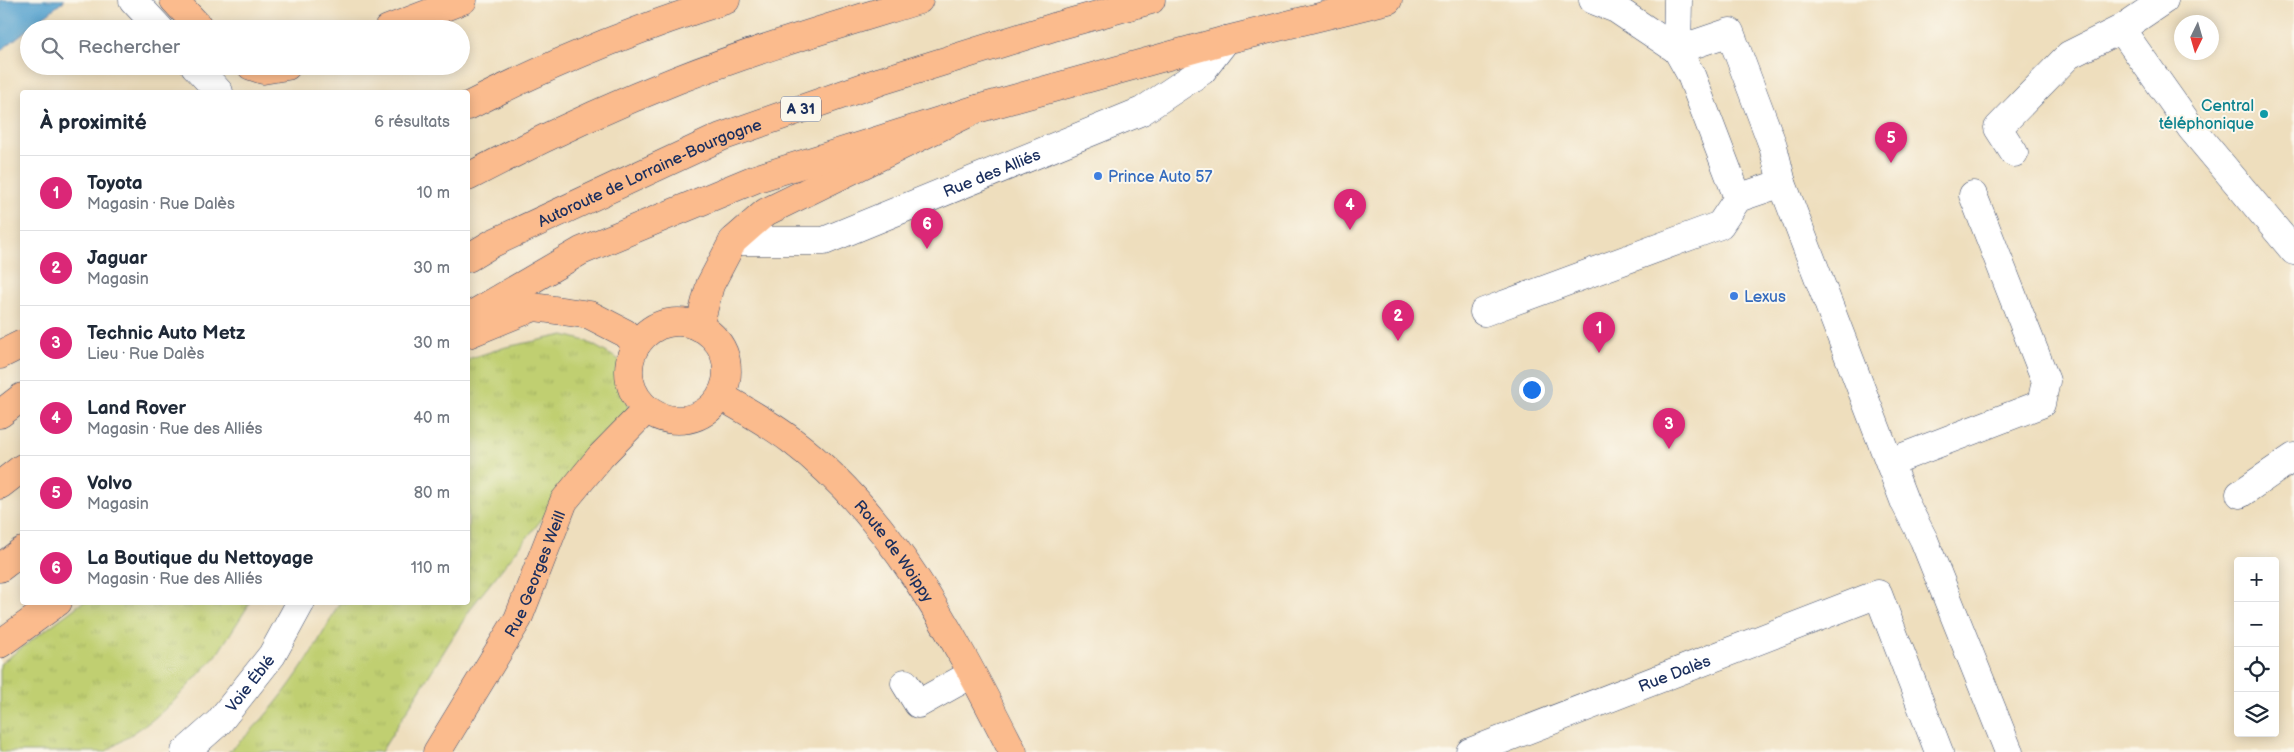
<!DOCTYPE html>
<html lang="fr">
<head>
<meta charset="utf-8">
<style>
	:root { --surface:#fff; --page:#f6f6f7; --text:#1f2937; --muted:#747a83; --line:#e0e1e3; --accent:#db2777 }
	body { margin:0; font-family:"Balsamiq Sans",sans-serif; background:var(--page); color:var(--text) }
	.controls { position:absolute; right:15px; bottom:15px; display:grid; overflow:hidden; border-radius:5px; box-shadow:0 2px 12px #0003 }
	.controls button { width:45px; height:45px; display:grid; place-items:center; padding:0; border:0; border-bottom:1px solid var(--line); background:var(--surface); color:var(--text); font:25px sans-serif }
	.compass { position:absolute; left:2174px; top:15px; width:45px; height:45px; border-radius:50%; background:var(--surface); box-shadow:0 2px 12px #0003; rotate:185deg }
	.you { position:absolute; left:1531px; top:389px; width:18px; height:18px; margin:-12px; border:4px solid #fff; border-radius:50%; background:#1a73e8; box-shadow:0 0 0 8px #1a73e833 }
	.badge { display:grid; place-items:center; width:32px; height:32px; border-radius:50%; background:var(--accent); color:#fff; font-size:16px; font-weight:700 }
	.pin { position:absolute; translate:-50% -41px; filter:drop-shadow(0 1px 2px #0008) }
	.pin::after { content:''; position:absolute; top:26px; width:18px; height:15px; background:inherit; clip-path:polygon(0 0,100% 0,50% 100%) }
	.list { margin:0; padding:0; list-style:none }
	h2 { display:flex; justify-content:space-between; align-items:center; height:65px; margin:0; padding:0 20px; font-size:21px }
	h2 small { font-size:16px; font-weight:400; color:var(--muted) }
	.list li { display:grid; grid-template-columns:32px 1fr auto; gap:15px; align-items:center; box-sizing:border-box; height:75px; padding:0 20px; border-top:1px solid var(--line) }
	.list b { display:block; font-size:19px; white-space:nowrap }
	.list p { margin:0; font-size:16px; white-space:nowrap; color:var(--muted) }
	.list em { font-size:16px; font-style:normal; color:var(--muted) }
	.icon { flex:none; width:28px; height:28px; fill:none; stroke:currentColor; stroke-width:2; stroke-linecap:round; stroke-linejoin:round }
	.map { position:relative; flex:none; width:2294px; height:752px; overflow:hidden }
	.search { position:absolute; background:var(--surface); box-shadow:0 2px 12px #0003; left:20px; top:20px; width:450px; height:55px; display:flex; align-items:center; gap:12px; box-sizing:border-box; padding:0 18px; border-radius:28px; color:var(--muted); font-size:19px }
	.panel { position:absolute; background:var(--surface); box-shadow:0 2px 12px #0003; left:20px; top:90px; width:450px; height:515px; border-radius:5px }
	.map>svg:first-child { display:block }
	.grass { fill:url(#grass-tufts); stroke:#6e7f68 }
	.water { fill:#57a3cf; stroke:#396996 }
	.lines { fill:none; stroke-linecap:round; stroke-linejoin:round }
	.minor-casing { stroke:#3b496c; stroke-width:29 }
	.major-casing { stroke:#3b496c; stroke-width:29 }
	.highway-casing { stroke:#3b496c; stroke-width:29 }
	.minor { stroke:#fff; stroke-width:28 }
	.major { stroke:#fbbb8d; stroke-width:28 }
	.highway { stroke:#fbbb8d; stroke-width:28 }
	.culture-dot { fill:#0f9aa8; stroke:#fbf7ec; stroke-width:2 }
	.shop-dot { fill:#3f7fe0; stroke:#fbf7ec; stroke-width:2 }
	.labels { text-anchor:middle; stroke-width:4; stroke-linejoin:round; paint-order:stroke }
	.shield { fill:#fbf7ec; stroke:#5e6b89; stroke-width:1 }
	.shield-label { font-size:15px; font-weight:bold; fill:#1b2f5e }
	.culture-label { font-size:16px; fill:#0d838f; stroke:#fbf7ec; text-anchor:end }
	.street-label { font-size:16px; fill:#1b2f5e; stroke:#fbf7ec }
	.shop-label { font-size:16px; fill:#366cbe; stroke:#fbf7ec; text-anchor:start }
</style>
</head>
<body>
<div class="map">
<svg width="2294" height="752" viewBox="0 0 2294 752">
	<defs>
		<pattern id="grass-tufts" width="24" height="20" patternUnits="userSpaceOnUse" patternTransform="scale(1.25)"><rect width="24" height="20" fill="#c0cf71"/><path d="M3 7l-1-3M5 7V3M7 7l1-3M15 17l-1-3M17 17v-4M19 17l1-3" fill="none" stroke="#a4b264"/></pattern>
	</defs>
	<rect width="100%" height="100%" fill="#fbf7ec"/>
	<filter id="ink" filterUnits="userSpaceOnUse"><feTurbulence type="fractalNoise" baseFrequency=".02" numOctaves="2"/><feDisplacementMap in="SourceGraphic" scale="10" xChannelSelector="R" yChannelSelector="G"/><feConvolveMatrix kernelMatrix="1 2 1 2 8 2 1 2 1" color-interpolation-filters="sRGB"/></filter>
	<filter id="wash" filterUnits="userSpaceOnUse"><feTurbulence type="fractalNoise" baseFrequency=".0096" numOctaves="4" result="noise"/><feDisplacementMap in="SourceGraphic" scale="20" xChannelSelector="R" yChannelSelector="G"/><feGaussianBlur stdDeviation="1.12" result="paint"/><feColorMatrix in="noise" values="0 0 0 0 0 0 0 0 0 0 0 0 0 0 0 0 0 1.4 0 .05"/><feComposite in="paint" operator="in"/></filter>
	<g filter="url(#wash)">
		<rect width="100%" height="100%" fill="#eedebd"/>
		<path class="grass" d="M564,335L586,341L632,367L625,395L632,423L566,489L473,605L381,752H228C275,713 312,657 339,603L468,602V359L506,347Z
			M83,602L250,603L216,656L173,702L151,721L105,752H0V664Z"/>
		<path class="water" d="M0,0H65L0,51Z"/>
	</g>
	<g filter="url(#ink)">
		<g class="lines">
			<g class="minor-casing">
				<g id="minor">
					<path d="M133,0L160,29"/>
					<path d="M1593,0L1616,9L1677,50L1691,75L1738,198L1782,183"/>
					<path d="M2164,0L2121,29L2191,128L2294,251"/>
					<path d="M1677,50L1730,32L1773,146L1782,183L1905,503L1924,540L2009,752"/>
					<path d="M1677,50L1678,0"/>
					<path d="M195,66L219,92"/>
					<path d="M2014,153L1998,128L2069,55L2121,29"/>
					<path id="s1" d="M733,241H824L1142,111L1202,71L1226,40"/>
					<path d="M1484,312L1720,225L1738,198"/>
					<path d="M1890,462L2041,404L2046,381L1973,195"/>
					<path d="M2240,494L2294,457"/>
					<path d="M905,683L918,704L972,674"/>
					<path id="s2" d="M185,752L219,722L272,655L301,602"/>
					<path id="s3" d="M1470,752L1878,594L1939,752"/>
				</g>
			</g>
			<g class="major-casing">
				<g id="major">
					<path d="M174,0L201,29"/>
					<path d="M388,29L463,0"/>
					<path d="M251,66L263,70L287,66"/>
					<circle cx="678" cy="371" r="49"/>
					<path d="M699,327L710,285L733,241L766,212L977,109L1226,40L1388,0"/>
					<path d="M468,334L534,307L590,315L625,333L637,344"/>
					<path id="s4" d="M721,396C744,410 769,423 791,440C895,519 955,639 1013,752"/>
					<path id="s5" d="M437,752L518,619L564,501L601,456L647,409"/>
				</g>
			</g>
			<g class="highway-casing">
				<g id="highway">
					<path d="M468,106C550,64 637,28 726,0"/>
					<path d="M468,177C536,141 606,108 677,80C756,49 838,25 919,0"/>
					<path id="s6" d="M468,258L493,243L721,137L881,81L1054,27L1151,0"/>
					<path d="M468,317L581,251L755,179L977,109"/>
					<path d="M0,355L22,344"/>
					<path d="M0,414L22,397"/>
					<path d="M0,485L22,468"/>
					<path d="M0,568L22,551"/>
					<path d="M0,644L58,602"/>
				</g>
			</g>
			<use href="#minor" class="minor"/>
			<use href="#major" class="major"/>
			<use href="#highway" class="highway"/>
		</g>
	</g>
	<circle class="culture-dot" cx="2264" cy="114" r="5"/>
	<g class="shop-dot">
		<circle cx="1098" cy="176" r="5"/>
		<circle cx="1734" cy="296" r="5"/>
	</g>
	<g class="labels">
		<rect class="shield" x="781" y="96.5" width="40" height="25" rx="4"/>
		<g class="shield-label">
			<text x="801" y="114">A 31</text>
		</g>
		<g class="culture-label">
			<text x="2254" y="111">Central<tspan x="2254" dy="18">téléphonique</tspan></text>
		</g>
		<g class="street-label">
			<text dy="6" stroke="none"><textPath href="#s1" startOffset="272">Rue des Alliés</textPath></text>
			<text dy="6" stroke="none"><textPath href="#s6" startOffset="201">Autoroute de Lorraine-Bourgogne</textPath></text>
			<text dy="6" stroke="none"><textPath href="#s4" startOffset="235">Route de Woippy</textPath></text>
			<text dy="6" stroke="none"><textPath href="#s5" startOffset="204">Rue Georges Weill</textPath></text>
			<text dy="6" stroke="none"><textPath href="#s3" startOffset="219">Rue Dalès</textPath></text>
			<text dy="6" stroke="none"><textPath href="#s2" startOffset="95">Voie Éblé</textPath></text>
		</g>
		<g class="shop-label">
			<text x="1108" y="182">Prince Auto 57</text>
			<text x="1744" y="302">Lexus</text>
		</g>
	</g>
</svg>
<div class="controls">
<button>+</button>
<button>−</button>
<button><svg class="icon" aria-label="locate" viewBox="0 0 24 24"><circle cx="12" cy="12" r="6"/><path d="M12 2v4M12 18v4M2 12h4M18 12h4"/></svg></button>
<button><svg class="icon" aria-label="layers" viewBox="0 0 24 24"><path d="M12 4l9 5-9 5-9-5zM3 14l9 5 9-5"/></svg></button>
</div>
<svg class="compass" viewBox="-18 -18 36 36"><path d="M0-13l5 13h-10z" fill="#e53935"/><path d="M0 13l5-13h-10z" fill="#747a83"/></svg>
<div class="you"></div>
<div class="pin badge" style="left:1599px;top:353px">1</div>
<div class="pin badge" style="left:1398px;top:341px">2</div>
<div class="pin badge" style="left:1669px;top:449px">3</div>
<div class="pin badge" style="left:1350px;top:230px">4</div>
<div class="pin badge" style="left:1891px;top:163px">5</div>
<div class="pin badge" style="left:927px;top:249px">6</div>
<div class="search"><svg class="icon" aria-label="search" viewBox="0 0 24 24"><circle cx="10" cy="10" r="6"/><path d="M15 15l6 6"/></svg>Rechercher</div>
<section class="panel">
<h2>À proximité<small>6 résultats</small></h2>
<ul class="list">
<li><span class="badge">1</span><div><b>Toyota</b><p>Magasin · Rue Dalès</p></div><em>10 m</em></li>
<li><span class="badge">2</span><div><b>Jaguar</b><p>Magasin</p></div><em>30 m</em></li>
<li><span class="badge">3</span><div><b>Technic Auto Metz</b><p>Lieu · Rue Dalès</p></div><em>30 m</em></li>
<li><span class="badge">4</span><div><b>Land Rover</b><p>Magasin · Rue des Alliés</p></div><em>40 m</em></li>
<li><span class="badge">5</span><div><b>Volvo</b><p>Magasin</p></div><em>80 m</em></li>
<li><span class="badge">6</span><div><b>La Boutique du Nettoyage</b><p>Magasin · Rue des Alliés</p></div><em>110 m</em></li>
</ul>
</section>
</div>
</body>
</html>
